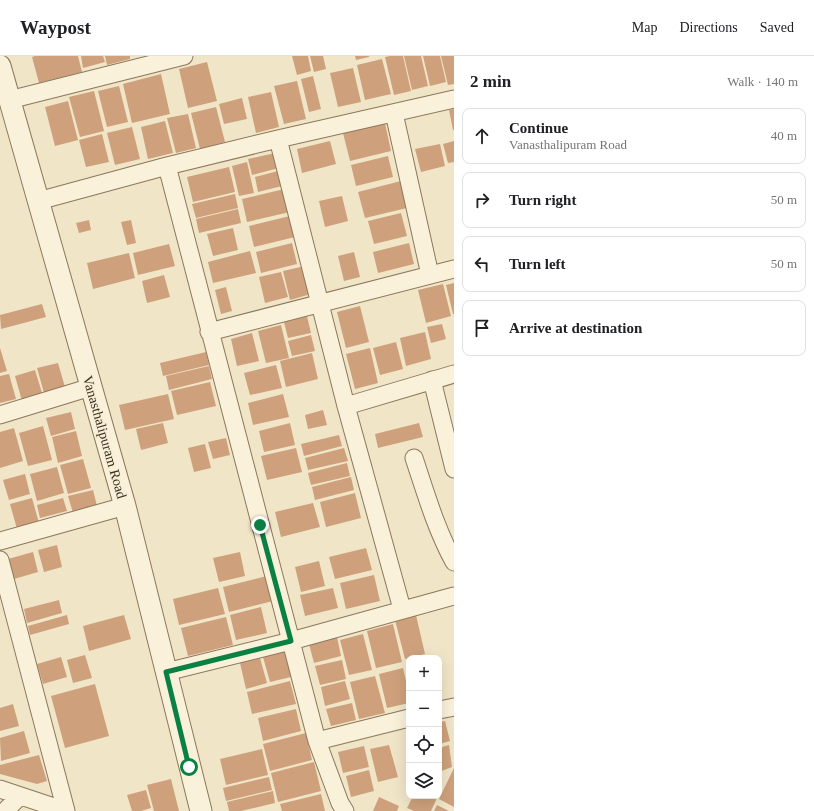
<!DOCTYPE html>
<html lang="en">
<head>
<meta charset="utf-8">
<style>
	:root { --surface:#fff; --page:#f6f6f6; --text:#202124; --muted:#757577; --line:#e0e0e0 }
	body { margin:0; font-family:"Times New Roman",serif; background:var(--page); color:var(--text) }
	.controls { position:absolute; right:12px; bottom:12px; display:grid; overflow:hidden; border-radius:8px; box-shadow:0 4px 16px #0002 }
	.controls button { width:36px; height:36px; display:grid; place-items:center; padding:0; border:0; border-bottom:1px solid var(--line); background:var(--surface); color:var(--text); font:20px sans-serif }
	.stop { position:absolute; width:12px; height:12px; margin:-9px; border:3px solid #0b8043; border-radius:50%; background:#fff }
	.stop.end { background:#0b8043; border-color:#fff; box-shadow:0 1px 4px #0008 }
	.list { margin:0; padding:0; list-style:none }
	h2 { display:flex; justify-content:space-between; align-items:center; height:52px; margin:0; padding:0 16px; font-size:17px }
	h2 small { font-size:13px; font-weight:400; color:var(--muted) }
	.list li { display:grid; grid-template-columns:26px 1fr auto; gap:12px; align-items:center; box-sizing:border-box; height:56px; margin:0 8px 8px; padding:0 8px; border:1px solid var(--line); border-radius:8px }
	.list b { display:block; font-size:15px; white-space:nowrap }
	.list p { margin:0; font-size:13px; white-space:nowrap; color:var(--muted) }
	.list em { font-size:13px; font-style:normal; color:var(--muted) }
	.icon { flex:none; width:22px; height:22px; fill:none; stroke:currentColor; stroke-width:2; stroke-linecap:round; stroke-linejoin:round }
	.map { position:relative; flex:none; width:454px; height:755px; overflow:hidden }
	header { display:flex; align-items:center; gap:24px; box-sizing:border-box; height:56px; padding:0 20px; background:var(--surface); border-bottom:1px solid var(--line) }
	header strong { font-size:19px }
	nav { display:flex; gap:22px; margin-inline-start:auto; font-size:14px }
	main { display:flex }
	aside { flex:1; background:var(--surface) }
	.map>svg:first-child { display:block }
	.building { fill:#cea17c }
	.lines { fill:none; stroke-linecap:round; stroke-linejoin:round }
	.minor-casing { stroke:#8c775c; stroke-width:19 }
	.tertiary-casing { stroke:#8c775c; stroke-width:23 }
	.minor { stroke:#faf1db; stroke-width:17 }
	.tertiary { stroke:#faf1db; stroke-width:21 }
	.route { stroke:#0b8043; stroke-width:5 }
	.labels { text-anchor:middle; stroke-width:3; stroke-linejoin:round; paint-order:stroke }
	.street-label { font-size:14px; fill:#3c2e20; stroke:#f7eed7 }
</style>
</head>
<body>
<header>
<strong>Waypost</strong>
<nav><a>Map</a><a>Directions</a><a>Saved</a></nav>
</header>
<main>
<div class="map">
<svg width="454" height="755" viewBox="0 0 454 755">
	<rect width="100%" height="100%" fill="#f0e5c7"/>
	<path class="building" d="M35,0H78L82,16L39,27L32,1Z
		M81,0H103L105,6L83,12Z
		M105,0H130V3L107,9Z
		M292,0H308L311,15L297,19Z
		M310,0H323L326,13L314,16Z
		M355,0H369V1L356,4Z
		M390,0H403L411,35L394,39L385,1Z
		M404,0H421L428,30L412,34Z
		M423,0H440L446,26L430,30Z
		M441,0H454V28L448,29Z
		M382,3L391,38L365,44L357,9Z
		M207,6L217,45L188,52L179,13Z
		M353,12L361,46L338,51L330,17Z
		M161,18L170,58L132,67L123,28Z
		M313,20L321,53L309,56L301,23Z
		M297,25L306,63L284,68L274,30Z
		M119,30L128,66L107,71L98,35Z
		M94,35L104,75L80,81L69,41Z
		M271,36L279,71L256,77L248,41Z
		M242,42L247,63L224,68L219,48Z
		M68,45L78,84L55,90L45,51Z
		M216,51L225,86L200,93L191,57Z
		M454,53V74H453L449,54Z
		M188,58L196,92L176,97L167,62Z
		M165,65L173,97L148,103L141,71Z
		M385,67L391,95L350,105L343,77Z
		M132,71L140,103L115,109L107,77Z
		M102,78L109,106L86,111L79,84Z
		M330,85L336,108L302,117L297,93Z
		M454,85V106L448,107L443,88Z
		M440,88L445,110L421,116L415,93Z
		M275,97L279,112L252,119L248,103Z
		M388,100L393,121L356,130L351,109Z
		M247,106L254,137L239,140L232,110Z
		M229,111L235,136L193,146L187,121Z
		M278,115L282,130L258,136L255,121Z
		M401,125L407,152L365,162L358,136Z
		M284,133L290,156L247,166L242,143Z
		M235,138L238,152L196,162L192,148Z
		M342,140L348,165L325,171L319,145Z
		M238,153L241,167L199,177L196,163Z
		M401,157L407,180L374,188L368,165Z
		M290,160L295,181L254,191L249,170Z
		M89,164L91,174L79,177L76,167Z
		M131,164L136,187L127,189L121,166Z
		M233,172L238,194L213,200L207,178Z
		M292,187L297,208L261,217L256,196Z
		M409,187L414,208L378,217L373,196Z
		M169,188L175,210L138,219L133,197Z
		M250,195L256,217L213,227L208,206Z
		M354,196L360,221L344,225L338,200Z
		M129,197L135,222L93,233L87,207Z
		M305,210L311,238L290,244L283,215Z
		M281,216L288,241L265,247L259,221Z
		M164,219L170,241L147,247L142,225Z
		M454,227V258H453L446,229Z
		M443,228L451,260L426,267L418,234Z
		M226,231L232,255L221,258L215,234Z
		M42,248L46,261L1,273L0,259Z
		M360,250L369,286L346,292L337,256Z
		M307,260L311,277L288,282L284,266Z
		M442,268L446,283L431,287L427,271Z
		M281,269L289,302L266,307L258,275Z
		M425,276L431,303L406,310L400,282Z
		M252,277L259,305L237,310L231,283Z
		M311,279L315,295L292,300L288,285Z
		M396,286L403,313L380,319L373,292Z
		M0,292L7,315L0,317Z
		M370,292L378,327L355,333L346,298Z
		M206,296L209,309L163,320L160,307Z
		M312,297L318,323L286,331L280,305Z
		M58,307L65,331L44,337L37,312Z
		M276,309L282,332L250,339L244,317Z
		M209,310L212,323L169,334L166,320Z
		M35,314L43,340L22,345L15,320Z
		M9,318L16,343L0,347V320Z
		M210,326L216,350L177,359L171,335Z
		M168,338L174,363L125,374L119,349Z
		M283,338L289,361L253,369L248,347Z
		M323,354L327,369L308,373L305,359Z
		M71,356L75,373L51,380L46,362Z
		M163,367L168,387L141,394L136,373Z
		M290,367L295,389L264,396L259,375Z
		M419,367L423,381L378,392L375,378Z
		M43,370L52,404L28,410L19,377Z
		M14,372L23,405L0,412V376Z
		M76,375L82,400L58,407L52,381Z
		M339,379L342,390L304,400L301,388Z
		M226,382L230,399L213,403L208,386Z
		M205,388L211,412L194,416L188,392Z
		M296,392L302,416L267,424L261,400Z
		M344,392L348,405L308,414L305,402Z
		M83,403L91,432L68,438L60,409Z
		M347,407L350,420L311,429L308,417Z
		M57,411L64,437L37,445L30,418Z
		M25,418L30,438L9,444L3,424Z
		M351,421L354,434L315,444L312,431Z
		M93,434L97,450L73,457L68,440Z
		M355,437L361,462L326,471L320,446Z
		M32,442L39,467L17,473L10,448Z
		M63,442L67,455L40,462L37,449Z
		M313,447L320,471L281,481L275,456Z
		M57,489L62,511L44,516L38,494Z
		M366,492L372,514L335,523L329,501Z
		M33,496L38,516L14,523L8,503Z
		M240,496L245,520L219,526L213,502Z
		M319,505L325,530L301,536L295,511Z
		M374,519L380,545L346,553L340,527Z
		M267,520L273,545L229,556L223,531Z
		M218,532L225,558L179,569L173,543Z
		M333,532L338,552L305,560L300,539Z
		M59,544L62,557L27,567L24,553Z
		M261,551L267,577L236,584L230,559Z
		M67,559L69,568L30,579L28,570Z
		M124,559L131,583L89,595L83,570Z
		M416,559L425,598L405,603L395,564Z
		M226,561L233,589L188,600L181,572Z
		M393,568L402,606L376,612L367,575Z
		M363,578L372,614L349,619L340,584Z
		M337,581L341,600L314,607L309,588Z
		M289,595L295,620L270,626L263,601Z
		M85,599L92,622L73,627L67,604Z
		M61,601L67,621L43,628L37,608Z
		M260,602L267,627L246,633L240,607Z
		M342,604L346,623L320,629L315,610Z
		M403,612L409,638V647L387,652L379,618Z
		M375,620L385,657L359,663L350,626Z
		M290,625L296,648L252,658L247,636Z
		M345,625L350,643L325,650L321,631Z
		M95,628L109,680L65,692L51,640Z
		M352,647L356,664L331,670L326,653Z
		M13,648L19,670L0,675V652Z
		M296,653L301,675L263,685L258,662Z
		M445,665L450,685L439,688V666Z
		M24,675L30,697L1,705L0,682Z
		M306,677L312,704L270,715L263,688Z
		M389,689L398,721L378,726L370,693Z
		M449,689L452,711L439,716V692Z
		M364,690L369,711L343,717L338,696Z
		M262,693L268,719L226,729L220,703Z
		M39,699L47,725L37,728L0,718V709Z
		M314,706L321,735L278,746L271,717Z
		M454,712V751L439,743Z
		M369,714L374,735L351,741L346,720Z
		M269,721L272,734L226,745L223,732Z
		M171,723L179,755H154L147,729Z
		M146,734L151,752L141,755H132L127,739Z
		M273,735L275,747L241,755H229L227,746Z
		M321,738L325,755H282L280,748Z
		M413,740H432L437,742L431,755H414L407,752Z
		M379,741L399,750L397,755H373Z
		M437,749L449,755H434Z"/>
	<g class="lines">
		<g class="minor-casing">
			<path id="minor" d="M9,44L184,0
				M394,57L430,219
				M278,83L346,350L402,553
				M167,110L317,685L340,747L345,755
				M38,145L167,110L278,83L454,43
				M209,276L454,213
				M432,324L454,413
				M346,350L454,318
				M0,359L91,331
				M414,402C426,438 436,473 454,506
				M0,485L125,450
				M0,504L66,755
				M166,616L291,585L454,540
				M439,654L454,651
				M317,685L409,662
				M0,733L66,755
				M5,755L20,740"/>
		</g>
		<g class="tertiary-casing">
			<path id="tertiary" d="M0,10L125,450L201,755"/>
		</g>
		<use href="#minor" class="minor"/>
		<use href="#tertiary" class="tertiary"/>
	</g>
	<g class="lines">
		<path class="route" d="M189,711L166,616L291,585L260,469"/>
	</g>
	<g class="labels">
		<g class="street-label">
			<text transform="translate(105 381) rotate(74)" y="5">Vanasthalipuram Road</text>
		</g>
	</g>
</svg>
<div class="controls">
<button>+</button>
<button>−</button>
<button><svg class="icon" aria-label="locate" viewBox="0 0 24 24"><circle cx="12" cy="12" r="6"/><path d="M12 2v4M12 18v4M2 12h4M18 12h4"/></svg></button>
<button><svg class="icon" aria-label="layers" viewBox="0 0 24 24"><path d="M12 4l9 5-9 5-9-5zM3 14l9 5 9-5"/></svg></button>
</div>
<div class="stop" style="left:189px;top:711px"></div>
<div class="stop end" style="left:260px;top:469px"></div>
</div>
<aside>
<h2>2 min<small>Walk · 140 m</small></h2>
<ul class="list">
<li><svg class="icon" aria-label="ahead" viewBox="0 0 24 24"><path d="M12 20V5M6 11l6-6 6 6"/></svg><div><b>Continue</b><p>Vanasthalipuram Road</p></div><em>40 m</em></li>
<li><svg class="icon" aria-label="right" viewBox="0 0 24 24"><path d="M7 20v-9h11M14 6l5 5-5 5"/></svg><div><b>Turn right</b></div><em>50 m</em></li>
<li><svg class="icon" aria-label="left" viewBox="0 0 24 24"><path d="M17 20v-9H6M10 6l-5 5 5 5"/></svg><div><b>Turn left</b></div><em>50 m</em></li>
<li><svg class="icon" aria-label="arrive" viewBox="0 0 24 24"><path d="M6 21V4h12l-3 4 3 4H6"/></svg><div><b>Arrive at destination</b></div></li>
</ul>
</aside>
</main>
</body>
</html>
